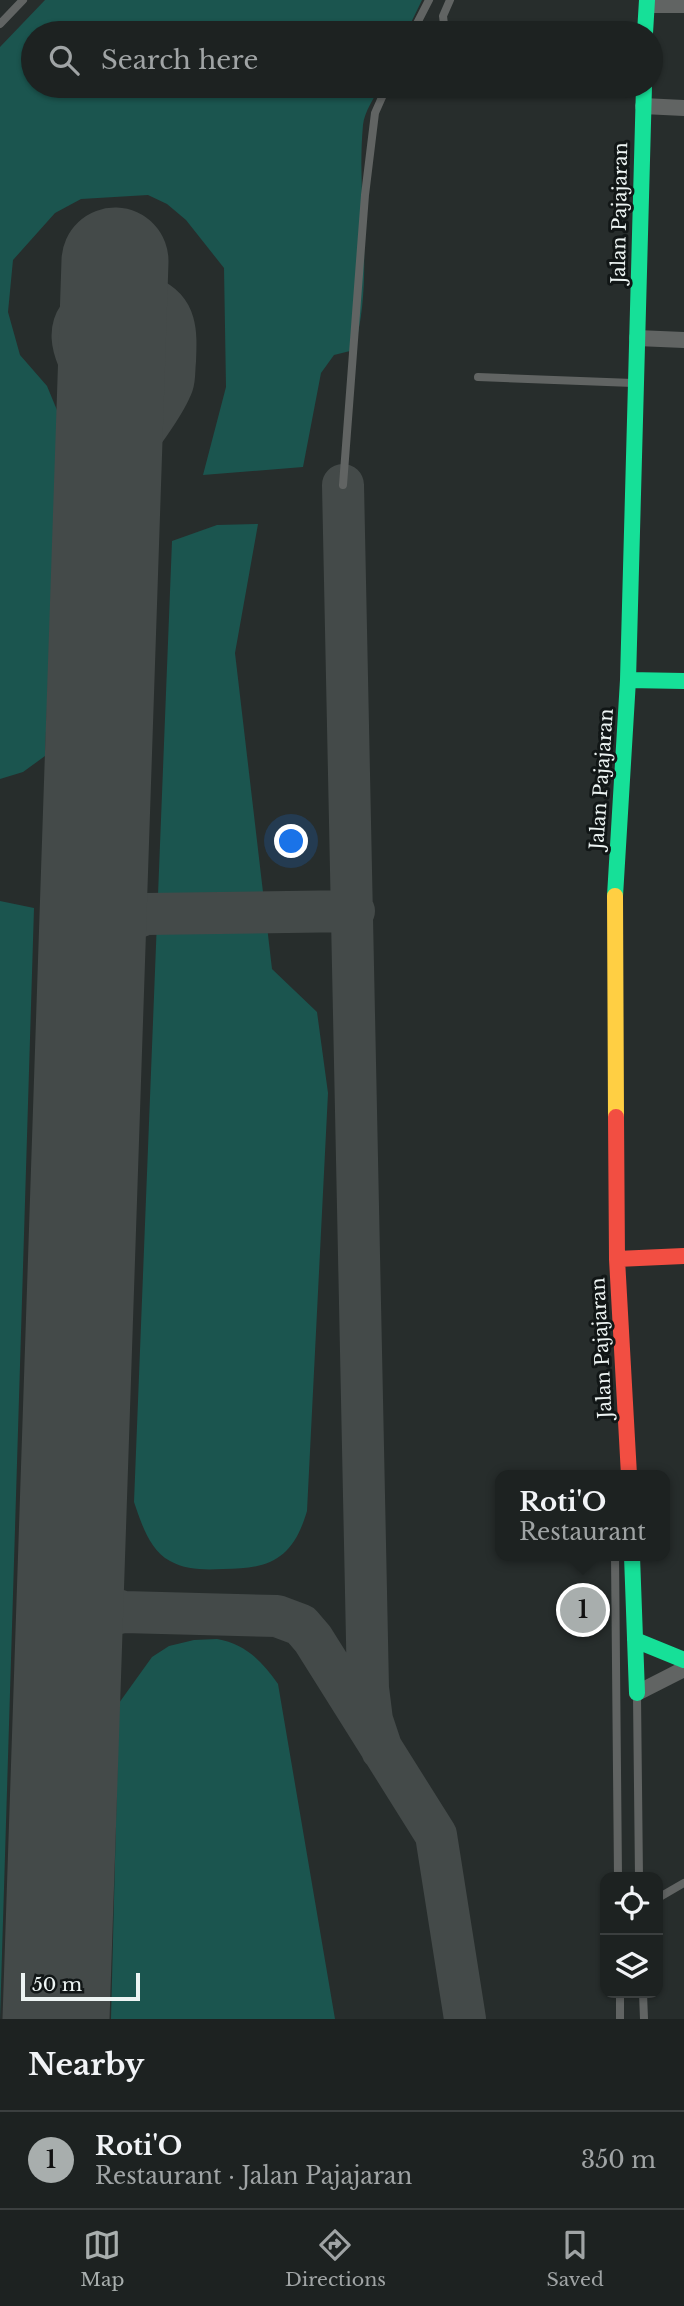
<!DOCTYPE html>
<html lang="en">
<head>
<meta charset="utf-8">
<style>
	:root { --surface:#1d2221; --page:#2a2f2e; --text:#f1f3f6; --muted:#a0a4a5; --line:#3b3f3f; --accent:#a8aead }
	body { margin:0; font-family:"Libre Baskerville",serif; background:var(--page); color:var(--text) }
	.controls { position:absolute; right:21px; bottom:21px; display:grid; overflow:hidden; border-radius:14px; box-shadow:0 2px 5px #0004 }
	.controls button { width:63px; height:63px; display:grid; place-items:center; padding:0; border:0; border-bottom:2px solid var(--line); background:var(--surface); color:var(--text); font:35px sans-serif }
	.scale { position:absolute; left:21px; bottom:18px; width:119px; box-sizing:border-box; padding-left:7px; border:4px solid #edf4f3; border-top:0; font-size:19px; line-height:24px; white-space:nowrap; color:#edf4f3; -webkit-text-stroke:5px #111616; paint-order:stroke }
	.you { position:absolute; left:292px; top:842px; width:24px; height:24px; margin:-18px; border:5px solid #fff; border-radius:50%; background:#1a73e8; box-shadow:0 0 0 10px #1a73e833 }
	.badge { display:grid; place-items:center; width:46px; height:46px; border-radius:50%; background:var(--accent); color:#111; font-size:23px; font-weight:700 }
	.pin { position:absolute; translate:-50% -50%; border:4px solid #fff; box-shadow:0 2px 7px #0006 }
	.popup { position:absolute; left:495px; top:1470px; width:175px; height:91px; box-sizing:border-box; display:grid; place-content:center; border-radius:14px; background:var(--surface); filter:drop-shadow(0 2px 5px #0005); font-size:23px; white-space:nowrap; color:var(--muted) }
	.popup b { font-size:26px; color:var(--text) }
	.popup::after { content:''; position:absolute; left:50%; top:100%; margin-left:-14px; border:14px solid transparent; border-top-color:var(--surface) }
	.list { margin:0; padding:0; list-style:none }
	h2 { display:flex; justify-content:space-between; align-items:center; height:91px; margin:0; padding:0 28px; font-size:30px }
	h2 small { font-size:23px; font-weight:400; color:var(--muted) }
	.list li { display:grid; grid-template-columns:46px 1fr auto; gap:21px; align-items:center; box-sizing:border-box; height:98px; padding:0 28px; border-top:2px solid var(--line) }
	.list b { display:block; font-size:26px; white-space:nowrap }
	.list p { margin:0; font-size:23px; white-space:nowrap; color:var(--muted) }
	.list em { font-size:23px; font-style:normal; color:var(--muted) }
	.icon { flex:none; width:38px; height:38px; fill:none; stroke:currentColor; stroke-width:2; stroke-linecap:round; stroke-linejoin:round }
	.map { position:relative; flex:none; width:684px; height:2019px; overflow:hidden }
	.search { position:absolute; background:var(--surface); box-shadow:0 2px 5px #0004; left:21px; right:21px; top:21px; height:77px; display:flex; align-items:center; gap:18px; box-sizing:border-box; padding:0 24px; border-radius:38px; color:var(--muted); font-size:26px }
	.sheet { height:189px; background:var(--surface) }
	nav { display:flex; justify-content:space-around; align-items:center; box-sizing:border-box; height:98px; border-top:2px solid var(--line); background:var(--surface); font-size:19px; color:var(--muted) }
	nav a { display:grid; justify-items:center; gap:4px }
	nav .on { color:var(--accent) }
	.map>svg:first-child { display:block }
	.green { fill:#1b554f }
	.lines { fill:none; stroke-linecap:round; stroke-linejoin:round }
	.taxiway { stroke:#444a49; stroke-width:42 }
	.runway { stroke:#444a49; stroke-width:107 }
	.lane { stroke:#616463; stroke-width:8 }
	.street { stroke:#616463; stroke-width:16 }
	.fast { stroke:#16e098; stroke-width:16 }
	.slow { stroke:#ffcf43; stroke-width:16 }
	.jam { stroke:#f24e42; stroke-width:16 }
	.labels { text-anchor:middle; stroke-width:6; stroke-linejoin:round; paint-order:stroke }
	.street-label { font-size:19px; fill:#edf4f3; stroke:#111616 }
</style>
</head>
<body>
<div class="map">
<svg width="684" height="2019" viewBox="0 0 684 2019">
	<rect width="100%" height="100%" fill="#272d2c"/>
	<path class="green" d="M45,0H422L406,33H33V86H380C375,97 364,112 363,125C356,201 375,274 354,350L334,355L321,373L303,467L203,475L226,387L224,268L186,220L167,204L148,195L81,199L55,213L13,260L8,312L20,355L47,386L59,415L45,756L23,772L0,779V47Z
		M258,524L235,653L272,969L317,1012L328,1093L307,1511C293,1559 270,1569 223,1569C205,1570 186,1570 170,1561C149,1550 141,1522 134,1502L172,541L217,525Z
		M0,901L34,908L0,2019Z
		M217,1639C245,1644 261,1660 278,1684L335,2019H111L119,1703L152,1657L169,1646L194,1640Z"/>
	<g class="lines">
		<path class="taxiway" d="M343,485L368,1688L372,1720L382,1750
			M107,494C107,470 109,444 105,420C99,379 39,332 99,300C115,292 133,291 150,298C178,310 176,335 175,361C174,369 175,381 171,388C161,412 125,457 108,480
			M95,865L107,903L114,912L146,914
			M92,969C106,941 115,924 146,914L354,911
			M72,1543C76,1581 85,1602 124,1612L277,1616L301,1625L313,1639L436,1835L465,2019
			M68,1666C77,1635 91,1617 124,1612"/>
		<path class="runway" d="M56,2019L115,261"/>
		<path class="lane" d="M0,24L23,0
			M412,33L429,0
			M445,33L443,16L450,0
			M478,377L633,383
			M343,485L365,195L375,113L387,86
			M615,1556L618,1877
			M637,1696L639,1877
			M658,1898L684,1883
			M620,1993V2019
			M643,1993L644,2019"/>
		<path class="street" d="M647,5H684
			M643,106L684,108
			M637,338L684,340
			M637,1693L684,1669"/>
		<path class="fast" d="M645,33L647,0
			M628,680L684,681
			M615,896L628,680L644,86
			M632,1556L637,1693
			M635,1640L684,1660"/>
		<path class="slow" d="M615,896L616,1117"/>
		<path class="jam" d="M616,1117L617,1259L629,1475
			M617,1259L684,1256"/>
	</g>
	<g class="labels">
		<g class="street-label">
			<text transform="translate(619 213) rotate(-89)" y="7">Jalan Pajajaran</text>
			<text transform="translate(601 779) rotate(-86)" y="7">Jalan Pajajaran</text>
			<text transform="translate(601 1348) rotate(-93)" y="7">Jalan Pajajaran</text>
		</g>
	</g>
</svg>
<div class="controls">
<button><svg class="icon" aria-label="locate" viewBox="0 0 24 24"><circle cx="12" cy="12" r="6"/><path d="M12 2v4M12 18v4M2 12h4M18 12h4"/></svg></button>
<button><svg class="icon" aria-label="layers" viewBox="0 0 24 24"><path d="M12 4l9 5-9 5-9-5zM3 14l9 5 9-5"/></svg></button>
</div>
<div class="scale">50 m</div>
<div class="you"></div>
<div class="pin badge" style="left:583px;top:1610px">1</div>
<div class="popup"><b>Roti'O</b>Restaurant</div>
<div class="search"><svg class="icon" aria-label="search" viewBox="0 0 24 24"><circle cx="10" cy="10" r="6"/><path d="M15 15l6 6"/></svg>Search here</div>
</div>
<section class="sheet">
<h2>Nearby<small></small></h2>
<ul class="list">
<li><span class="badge">1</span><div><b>Roti'O</b><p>Restaurant · Jalan Pajajaran</p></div><em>350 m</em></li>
</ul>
</section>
<nav>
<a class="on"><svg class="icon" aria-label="map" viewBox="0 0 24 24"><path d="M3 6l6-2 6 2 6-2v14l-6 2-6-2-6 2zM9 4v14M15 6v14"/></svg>Map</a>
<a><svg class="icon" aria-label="directions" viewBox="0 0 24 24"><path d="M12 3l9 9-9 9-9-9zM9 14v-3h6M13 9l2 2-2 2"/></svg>Directions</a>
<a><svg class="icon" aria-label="saved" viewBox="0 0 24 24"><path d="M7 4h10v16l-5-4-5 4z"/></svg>Saved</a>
</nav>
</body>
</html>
